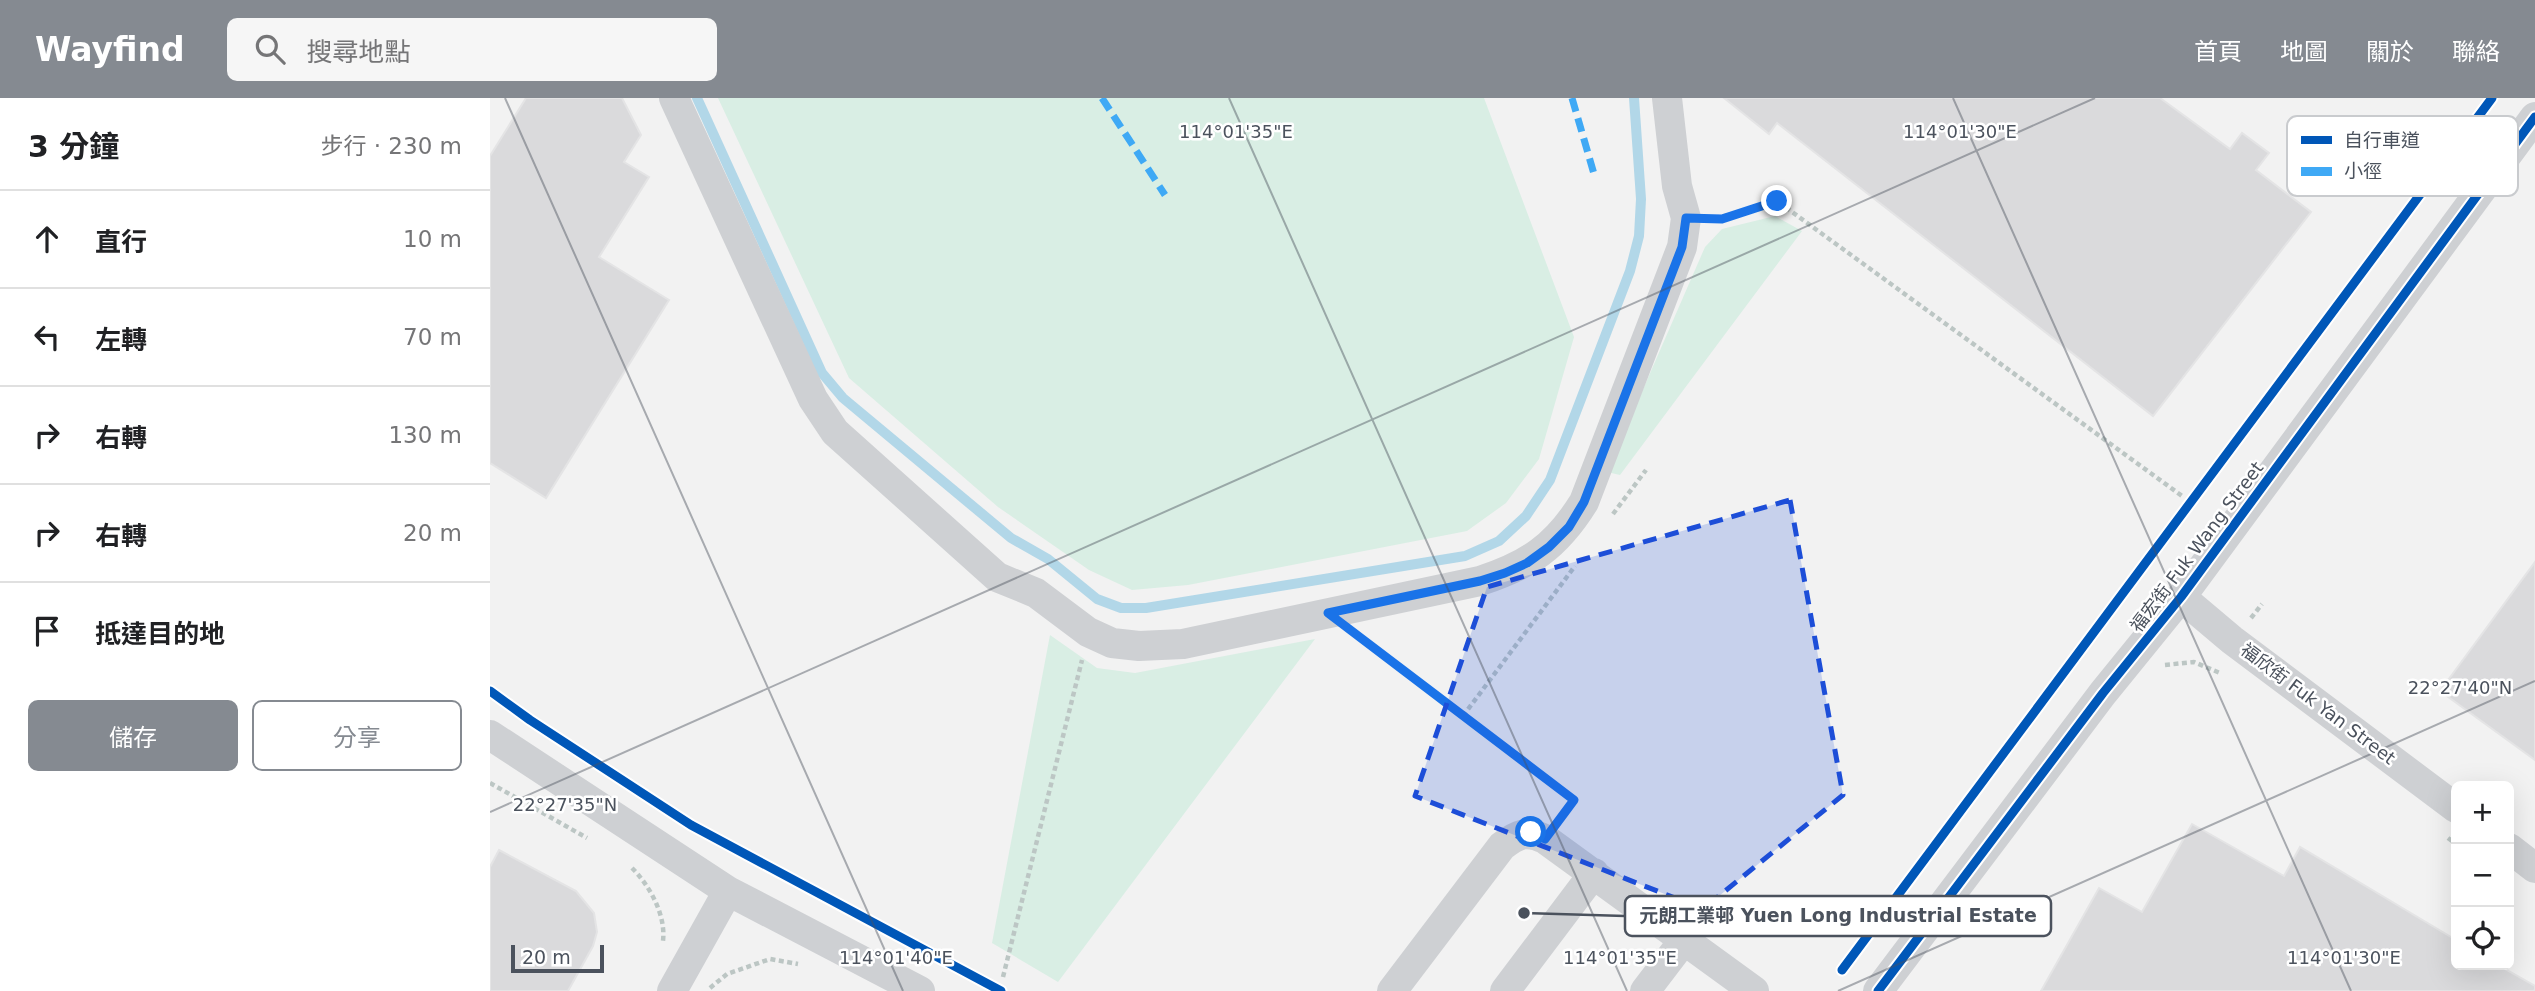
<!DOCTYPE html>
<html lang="zh-TW">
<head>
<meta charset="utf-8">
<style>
	:root { --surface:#fff; --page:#f6f6f6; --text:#202124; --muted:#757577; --line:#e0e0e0; --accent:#858a91 }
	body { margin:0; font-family:"DejaVu Sans","Noto Sans TC",sans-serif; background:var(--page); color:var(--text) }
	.controls { position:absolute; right:21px; bottom:21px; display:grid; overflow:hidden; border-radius:10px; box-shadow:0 7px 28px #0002 }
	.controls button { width:63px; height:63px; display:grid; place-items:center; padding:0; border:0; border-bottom:2px solid var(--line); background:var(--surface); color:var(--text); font:35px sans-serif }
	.scale { position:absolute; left:21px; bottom:18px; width:93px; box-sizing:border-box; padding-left:7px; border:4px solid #4b525d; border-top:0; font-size:19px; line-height:24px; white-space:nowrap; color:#4b525d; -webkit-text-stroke:5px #fff; paint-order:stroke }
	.stop { position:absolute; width:21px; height:21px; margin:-16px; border:5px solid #1a73e8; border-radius:50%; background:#fff }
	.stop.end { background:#1a73e8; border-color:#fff; box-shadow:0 2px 7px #0008 }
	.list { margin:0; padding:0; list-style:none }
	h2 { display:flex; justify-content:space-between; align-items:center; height:91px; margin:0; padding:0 28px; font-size:30px }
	h2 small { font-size:23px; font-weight:400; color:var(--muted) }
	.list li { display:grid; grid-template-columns:46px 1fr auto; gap:21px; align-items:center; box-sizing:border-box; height:98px; padding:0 28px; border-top:2px solid var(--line) }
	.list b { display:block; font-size:26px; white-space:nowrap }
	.list em { font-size:23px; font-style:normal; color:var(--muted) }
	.actions { display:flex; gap:14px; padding:21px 28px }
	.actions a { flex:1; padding:16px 0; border:2px solid var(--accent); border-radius:10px; text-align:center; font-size:24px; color:var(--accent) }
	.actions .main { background:var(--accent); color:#fff }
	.icon { flex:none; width:38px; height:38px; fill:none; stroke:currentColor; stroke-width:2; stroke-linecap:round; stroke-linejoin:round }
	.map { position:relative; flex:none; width:2045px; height:893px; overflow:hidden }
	header { display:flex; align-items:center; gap:42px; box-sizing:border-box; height:98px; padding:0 35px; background:var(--accent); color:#fff }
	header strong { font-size:33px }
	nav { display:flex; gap:38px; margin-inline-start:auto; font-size:24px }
	.search { width:490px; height:63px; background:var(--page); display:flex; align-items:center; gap:18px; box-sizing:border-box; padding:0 24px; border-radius:10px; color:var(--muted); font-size:26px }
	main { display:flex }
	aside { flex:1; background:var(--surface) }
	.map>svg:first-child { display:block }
	.green { fill:#d9eee4 }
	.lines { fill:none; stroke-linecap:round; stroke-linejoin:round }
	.stream { stroke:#b2d7e8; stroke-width:10 }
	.building { fill:#dadadc; stroke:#e4e4e5; stroke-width:2 }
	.path { stroke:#bcc6c4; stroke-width:4.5; stroke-dasharray:5 3.5; stroke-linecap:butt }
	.minor { stroke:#ced0d3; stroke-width:30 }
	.quiet { stroke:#3fa9f5; stroke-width:7; stroke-dasharray:14 7; stroke-linecap:butt }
	.cycleway-casing { stroke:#fff; stroke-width:13 }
	.cycleway { stroke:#0057b8; stroke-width:9 }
	.route { stroke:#1a73e8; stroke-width:9 }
	.marked { fill:#1d4ed8; fill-opacity:0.2; stroke:#1d4ed8; stroke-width:5; stroke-dasharray:14 9; stroke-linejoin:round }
	.ticks { fill:none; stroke:#4b525d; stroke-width:2; stroke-opacity:0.45 }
	.labels { text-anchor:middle; stroke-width:5; stroke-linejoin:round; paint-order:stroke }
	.street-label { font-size:18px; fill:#4b525d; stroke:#fff }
	.key { fill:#fff; stroke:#c9cbce; stroke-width:2 }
	.key-label { font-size:19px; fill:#4b525d }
	.ticks-label { font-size:18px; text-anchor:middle; fill:#4b525d; stroke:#fff; stroke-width:5; stroke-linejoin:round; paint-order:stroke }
	.leader { fill:none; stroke:#4b525d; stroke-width:2.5 }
	.callout-dot { fill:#4b525d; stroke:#fff; stroke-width:2.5 }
	.callout { fill:#fff; stroke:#4b525d; stroke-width:2.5 }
	.callout-label { font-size:19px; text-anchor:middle; font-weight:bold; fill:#4b525d }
</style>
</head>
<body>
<header>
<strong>Wayfind</strong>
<div class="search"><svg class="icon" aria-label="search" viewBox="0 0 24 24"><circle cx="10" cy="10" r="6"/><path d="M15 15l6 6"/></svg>搜尋地點</div>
<nav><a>首頁</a><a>地圖</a><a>關於</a><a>聯絡</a></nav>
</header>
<main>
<aside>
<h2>3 分鐘<small>步行 · 230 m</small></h2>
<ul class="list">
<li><svg class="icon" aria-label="ahead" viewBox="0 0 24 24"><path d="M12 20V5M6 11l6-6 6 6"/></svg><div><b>直行</b></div><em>10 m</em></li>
<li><svg class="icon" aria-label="left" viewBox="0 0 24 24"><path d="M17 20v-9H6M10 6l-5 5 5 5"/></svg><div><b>左轉</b></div><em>70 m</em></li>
<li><svg class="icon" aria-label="right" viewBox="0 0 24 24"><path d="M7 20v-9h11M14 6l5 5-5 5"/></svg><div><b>右轉</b></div><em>130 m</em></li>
<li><svg class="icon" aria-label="right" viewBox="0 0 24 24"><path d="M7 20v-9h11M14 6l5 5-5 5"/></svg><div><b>右轉</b></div><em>20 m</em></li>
<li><svg class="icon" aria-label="arrive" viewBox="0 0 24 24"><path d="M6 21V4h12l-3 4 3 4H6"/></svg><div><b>抵達目的地</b></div></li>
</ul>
<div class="actions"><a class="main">儲存</a><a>分享</a></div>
</aside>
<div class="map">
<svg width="2045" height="893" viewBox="0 0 2045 893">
	<rect width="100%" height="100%" fill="#f2f2f2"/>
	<path class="green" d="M228,0H994L1084,239L1049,361L1016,405L977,433L698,487L642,492L599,472L508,409L359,280Z
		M1285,118L1312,133L1130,377L1117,374L1215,149L1232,131Z
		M560,537L607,570L645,575L825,541L568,884L502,845Z"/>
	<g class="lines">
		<path class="stream" d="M207,0L332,275L353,300L521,440L558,461L607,501L631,510H656L975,458L1009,443L1036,418L1060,382L1140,173L1149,138L1151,101L1144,0"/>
	</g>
	<path class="building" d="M36,0H132L151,37L134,64L159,79L109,159L179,202L56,400L0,365V58Z
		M1234,0H1670L1740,51L1752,35L1779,55L1766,72L1821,114L1663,318L1287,25L1279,36Z
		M2045,464V662L1950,593Z
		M1702,726L1794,778L1810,749L1966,842V867H2008L2045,888V891L2044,893H1551L1609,790L1652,814Z
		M9,752L86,793L104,815L107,834L103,848L78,893H0V769Z"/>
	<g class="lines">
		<path class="path" d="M1224,120L1264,112L1287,103L1692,398
			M1123,416L1156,372
			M1761,520L1772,506
			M870,539L1084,702L1073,717
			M1675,567L1704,564L1730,575
			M973,618L1085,468
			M0,685L97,740
			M1958,740L1966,746
			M142,770C160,788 176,817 173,843
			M513,879L592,562
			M220,890L237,876L280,861L308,866"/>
		<path class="minor" d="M184,0L323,301L345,334L507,479L546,495L598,534L622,545L649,548L693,546L990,483C1039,467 1066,449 1094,404L1192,149L1196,120L1187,88L1177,0
			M1691,499L1742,542L1966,710
			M0,637L238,793L430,893
			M2019,750L2045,770
			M182,893L238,793
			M902,893L1012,748C1028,736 1036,732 1055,741L1264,893
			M1015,893L1104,775
			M1155,893L1194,842
			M1388,893L1613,595L1691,499L2045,19"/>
		<path class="quiet" d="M612,0L675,97
			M1082,0L1104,76"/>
		<g class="cycleway-casing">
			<path id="cycleway" d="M0,593L40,622L201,727L511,893
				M1352,872L2002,0
				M1388,893L1613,595L1691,499L2045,19"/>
		</g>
		<use href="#cycleway" class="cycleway"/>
	</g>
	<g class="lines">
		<path class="route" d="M1041,734L1055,741L1084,702L838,515L990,483L1015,475L1037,465L1059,449L1079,429L1094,404L1192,149L1196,120L1232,121L1287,103"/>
	</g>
	<path class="marked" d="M1300,402L1353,697L1213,811L925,698L997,489Z"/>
	<path class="ticks" d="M15,0L413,893M739,0L1137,893M1463,0L1861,893M0,714L1605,0M1348,893L2045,583"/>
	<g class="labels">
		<g class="street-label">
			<text transform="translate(1707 449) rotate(-53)" y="6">福宏街 Fuk Wang Street</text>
			<text transform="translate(1828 606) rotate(37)" y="6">福欣街 Fuk Yan Street</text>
		</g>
	</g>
	<rect x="1797" y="18" width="231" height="80" rx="10" class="key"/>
	<rect x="1811" y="38" width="31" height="8" fill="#0057b8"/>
	<rect x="1811" y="69" width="31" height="9" fill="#3fa9f5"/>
	<g class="key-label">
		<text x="1854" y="49">自行車道</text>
		<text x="1854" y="80">小徑</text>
	</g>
	<g class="ticks-label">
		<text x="746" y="40">114°01'35"E</text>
		<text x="1470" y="40">114°01'30"E</text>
		<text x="1970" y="596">22°27'40"N</text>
		<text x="75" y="713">22°27'35"N</text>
		<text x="406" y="866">114°01'40"E</text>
		<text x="1130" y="866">114°01'35"E</text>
		<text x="1854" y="866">114°01'30"E</text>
	</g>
	<path class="leader" d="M1034 815L1135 818"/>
	<circle class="callout-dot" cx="1034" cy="815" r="7"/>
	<rect class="callout" x="1135" y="798" width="426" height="40" rx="7"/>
	<g class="callout-label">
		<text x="1348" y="824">元朗工業邨 Yuen Long Industrial Estate</text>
	</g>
</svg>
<div class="controls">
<button>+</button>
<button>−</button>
<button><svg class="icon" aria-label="locate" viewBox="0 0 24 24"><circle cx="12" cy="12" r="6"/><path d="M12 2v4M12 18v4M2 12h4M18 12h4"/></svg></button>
</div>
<div class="scale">20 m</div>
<div class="stop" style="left:1041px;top:734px"></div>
<div class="stop end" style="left:1287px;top:103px"></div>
</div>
</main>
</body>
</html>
